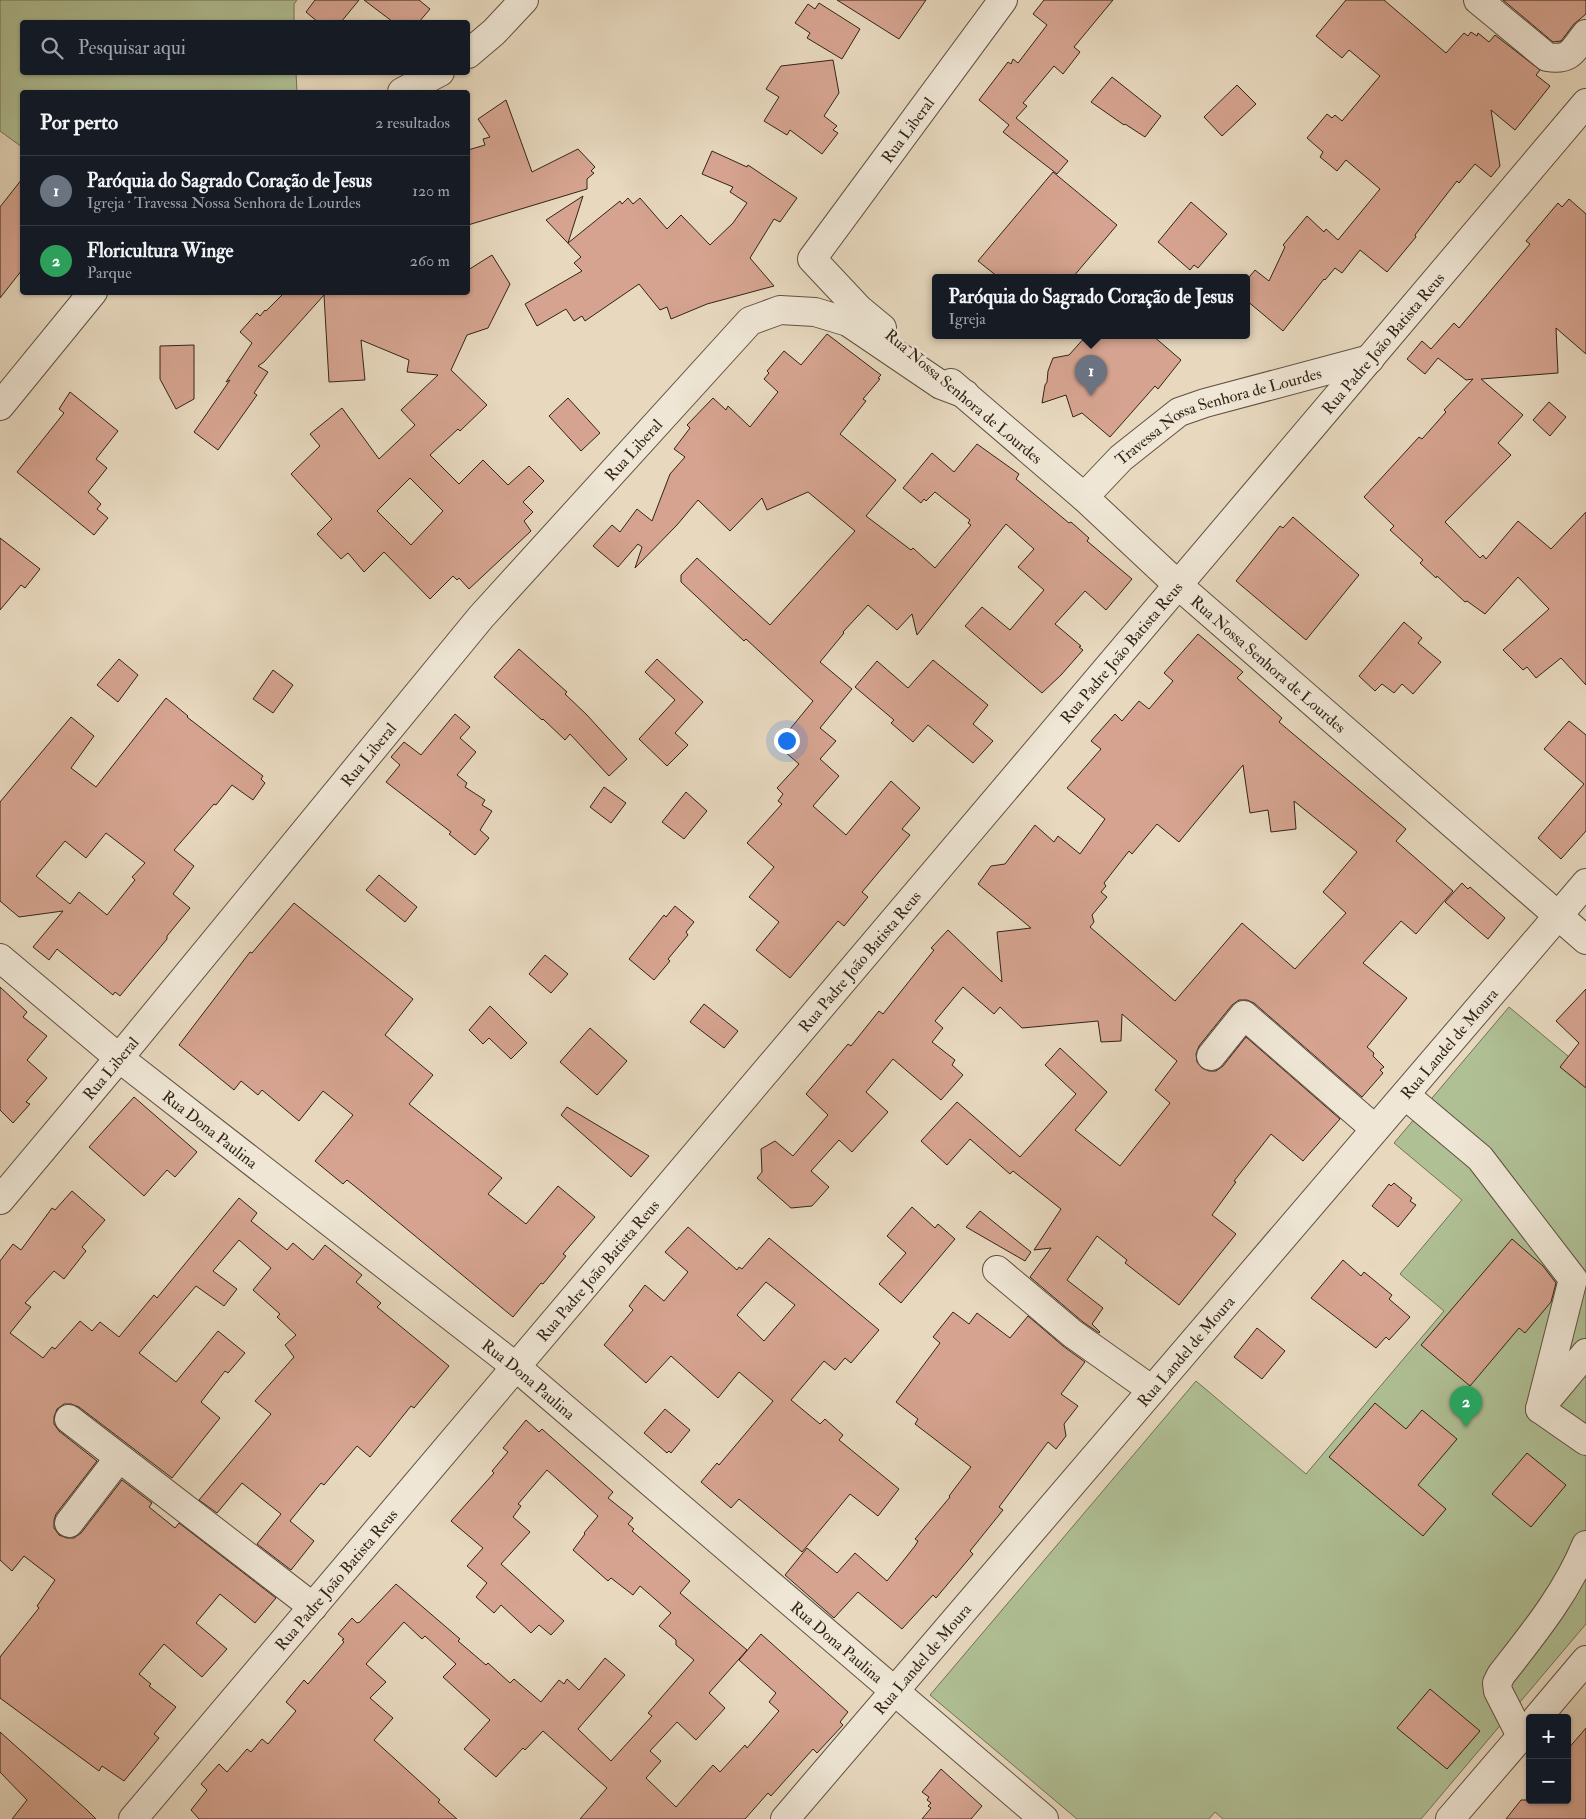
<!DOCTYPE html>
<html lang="pt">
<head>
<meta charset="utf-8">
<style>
	:root { --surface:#171b24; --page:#242831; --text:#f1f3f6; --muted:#9ea1a6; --line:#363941; --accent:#d93025 }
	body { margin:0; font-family:"IM FELL Double Pica",serif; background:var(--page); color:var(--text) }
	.controls { position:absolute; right:15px; bottom:15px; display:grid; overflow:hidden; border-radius:5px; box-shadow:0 1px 4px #0004 }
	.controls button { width:45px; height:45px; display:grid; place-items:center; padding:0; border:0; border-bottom:1px solid var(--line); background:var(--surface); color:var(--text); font:25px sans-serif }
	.you { position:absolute; left:786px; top:740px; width:18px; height:18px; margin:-12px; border:4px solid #fff; border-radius:50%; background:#1a73e8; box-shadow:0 0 0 8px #1a73e833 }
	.badge { display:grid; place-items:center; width:32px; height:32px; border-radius:50%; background:var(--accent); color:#fff; font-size:16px; font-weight:700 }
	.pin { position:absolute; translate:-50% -41px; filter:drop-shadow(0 1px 2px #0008) }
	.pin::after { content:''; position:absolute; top:26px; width:18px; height:15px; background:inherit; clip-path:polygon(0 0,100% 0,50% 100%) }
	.popup { position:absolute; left:932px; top:274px; width:318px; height:65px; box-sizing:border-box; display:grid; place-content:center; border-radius:5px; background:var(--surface); filter:drop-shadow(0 1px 4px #0005); font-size:16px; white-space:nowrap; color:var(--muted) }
	.popup b { font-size:19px; color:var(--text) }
	.popup::after { content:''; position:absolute; left:50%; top:100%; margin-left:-10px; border:10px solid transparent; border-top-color:var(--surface) }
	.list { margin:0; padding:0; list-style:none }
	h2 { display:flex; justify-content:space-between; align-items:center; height:65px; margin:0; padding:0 20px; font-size:21px }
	h2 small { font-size:16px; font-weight:400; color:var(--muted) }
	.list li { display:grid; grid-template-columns:32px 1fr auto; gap:15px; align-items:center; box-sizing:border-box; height:70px; padding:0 20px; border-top:1px solid var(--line) }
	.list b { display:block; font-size:19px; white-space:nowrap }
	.list p { margin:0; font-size:16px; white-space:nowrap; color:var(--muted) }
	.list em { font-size:16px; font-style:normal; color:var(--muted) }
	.icon { flex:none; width:28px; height:28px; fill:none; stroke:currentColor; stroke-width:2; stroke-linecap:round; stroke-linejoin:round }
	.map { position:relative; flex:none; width:1586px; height:1819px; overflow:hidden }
	.search { position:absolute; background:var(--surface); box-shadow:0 1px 4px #0004; left:20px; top:20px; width:450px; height:55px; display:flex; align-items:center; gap:12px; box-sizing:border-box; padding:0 18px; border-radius:5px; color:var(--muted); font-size:19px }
	.panel { position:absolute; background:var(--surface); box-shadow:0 1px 4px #0004; left:20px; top:90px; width:450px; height:205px; border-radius:5px }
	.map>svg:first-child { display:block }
	.green { fill:#b0c095; stroke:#727257 }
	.building { fill:#d5a38f; stroke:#332419; fill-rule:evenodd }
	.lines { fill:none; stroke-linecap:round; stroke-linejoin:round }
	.minor-casing { stroke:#605142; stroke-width:30 }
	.minor { stroke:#efe6d5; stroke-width:28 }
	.labels { text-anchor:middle; stroke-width:5; stroke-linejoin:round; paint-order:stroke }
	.street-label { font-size:16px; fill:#332419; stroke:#efe6d5 }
</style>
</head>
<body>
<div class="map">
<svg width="1586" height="1819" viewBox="0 0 1586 1819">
	<rect width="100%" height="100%" fill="#e7d8be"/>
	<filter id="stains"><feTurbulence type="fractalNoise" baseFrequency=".004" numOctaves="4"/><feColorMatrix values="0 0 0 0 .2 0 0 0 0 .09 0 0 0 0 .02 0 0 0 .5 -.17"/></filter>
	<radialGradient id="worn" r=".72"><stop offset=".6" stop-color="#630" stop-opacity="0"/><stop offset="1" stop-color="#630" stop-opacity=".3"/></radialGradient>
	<path class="green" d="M0,0H297L294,4V22H22V72L296,73L297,92H22V147L0,131Z
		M1509,1007L1586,1071V1624L1421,1819H1223L1215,1812L1209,1819H1077L930,1695L1196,1381L1306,1474L1444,1311L1400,1274L1462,1200L1394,1143Z"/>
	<path class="building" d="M315,0H359L341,22H318L306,12Z
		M364,0H419L430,9L419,22H393Z
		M837,0H926L899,39Z
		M1044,0H1113L1074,47L1080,52L1063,74L1054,66L1023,103L1027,106L1016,118L1068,161L1057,174L1003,132L1009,125L979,100L1008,62L1011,64L1013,59L1018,63L1047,25L1033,14Z
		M1346,0H1384L1446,53L1464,33L1468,36L1471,32L1477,36L1478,33L1489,42L1495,35L1540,70L1536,75L1550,86L1515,130L1491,110L1500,166L1491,177L1475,164L1459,183L1457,181L1415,235L1416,237L1387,272L1360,250L1342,273L1335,268L1325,280L1324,279L1283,331L1246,300V281L1255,270L1269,281L1285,247L1283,245L1307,216L1324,232L1326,229L1338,240L1380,189L1346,160L1337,171L1320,157L1323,152L1307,138L1327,114L1332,118L1335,115L1342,121L1380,76L1349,50L1342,58L1316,36Z
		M1503,0H1586V14L1574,24L1561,41L1553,42Z
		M819,3L860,29L842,59L807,38L810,33L795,23L808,4L815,9Z
		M833,60L839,93L824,116L837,126L833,130L838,133L822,154L790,130L787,135L764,121L779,97L766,89L781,66Z
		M1112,77L1161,116L1145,137L1125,124L1124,125L1091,102Z
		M1237,85L1256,104L1222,136L1204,117Z
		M506,100L532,172L578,149L595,167L591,171L594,173L587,179V189L468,225V150L485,145L483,139L490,137L478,119Z
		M712,151L747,167L748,165L797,198L780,222L774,219L750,258L774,286L707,304L671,319L667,307L660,310L639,284L585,321L582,316L574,321L566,309L537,326L525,304L582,271L574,263L581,257L546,220L583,196L568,243L620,201L622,204L628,198L633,204L640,198L667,229L681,215L710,245L733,223L747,203L730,192L733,187L702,174Z
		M1053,172L1117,225L1073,277H998L978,261Z
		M22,179V270L0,298V207Z
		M1569,199L1586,214V354L1556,328L1558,373L1481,379L1523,415L1498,443L1511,455L1445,522L1480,558L1483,555L1486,559L1518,521L1551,549L1586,512V685L1561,658L1536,678L1527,667L1523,670L1503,650L1549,609L1518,577L1485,614L1467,601L1465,602L1437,576L1436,578L1420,563L1423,560L1390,530L1394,526L1364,497L1419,437L1422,439L1446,412L1444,410L1473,379L1466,380L1438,358L1425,374L1407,359L1422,341L1431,349L1454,323L1459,328L1530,244L1526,241L1558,203L1562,207Z
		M1191,202L1227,234L1198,268L1194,265L1190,270L1158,242Z
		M492,255L510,284L488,328L467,335L451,370L487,405L460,431L458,429L430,455L459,484L483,460L508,485L529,466L544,481L523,502L533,512L524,521L531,531L469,589L459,578L457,580L453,576L430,599L384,552L364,572L348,553L341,559L317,534L332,519L291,474L320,446L310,434L342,408L379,459L415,425L401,410L438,375L407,372L409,360L361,340L365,380L329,382L324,295L264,362L258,366L268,372L254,393L257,395L218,450L194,432L230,380L226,382L252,343L240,332L257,313L260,316L265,310L266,311L285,292H468V270ZM410,478L443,511L411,545L377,511Z
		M827,334L881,375L878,378L880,379L863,399L866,401L840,434L896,480L866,516L911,550L913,548L935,568L971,525L968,523L970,520L935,492L926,501L924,499L921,503L903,488L932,453L954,472L977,444L1019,474L1016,479L1069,523L1071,522L1089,538L1087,541L1132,579L1106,610L1085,591L1055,624L1081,646L1079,647L1083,650L1061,675L1042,693L965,626L982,607L1010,630L1044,590L1018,567L1034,549L1006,524L917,635L912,614L897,630L868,605L843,632L844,633L820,662L852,689L820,728L836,741L820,759L839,776L813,806L846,835L891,781L920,808L902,829L910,835L862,892L868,897L844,926L838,921L790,978L756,950L779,922L749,897L774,867L747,843L782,804L778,801L783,794L777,788L799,764L777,745L813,701L746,639L744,641L681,582V575L697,558L770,625L855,531L808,492L767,510L762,498L730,531L698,500L677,525L635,568L642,547L638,544L618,567L593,546L612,525L620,532L637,509L652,521L670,474L685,457L674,449L690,428L687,425L713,398L726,410L728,406L750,427L778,392L764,379L769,373L767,371L784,351L801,365Z
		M1087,335H1152L1181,360L1158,389L1155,386L1110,437L1082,413L1073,417L1066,395L1042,403L1045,385L1047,382L1048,371L1053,358L1069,355Z
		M194,345V399L176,409L160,379V346Z
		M70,392L118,431L96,459L107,468L88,492L101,504L97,509L108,518L94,535L17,472L64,413L59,409Z
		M568,398L600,433L581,451L549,416Z
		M1549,402L1566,417L1550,436L1533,420Z
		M1293,517L1359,575L1306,640L1236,581L1280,526L1283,528Z
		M0,538L40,569L25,588L21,585L0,610Z
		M1404,622L1422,638L1418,643L1441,662L1413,694L1402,684L1394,693L1382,684L1375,691L1359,676Z
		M1198,634L1243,672L1237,678L1282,718L1279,722L1406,829L1396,841L1453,891L1416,934L1401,921L1363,963L1407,998L1367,1047L1374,1053L1373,1056L1384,1067L1380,1070L1383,1073L1362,1097L1254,1003L1247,1000H1239L1232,1005L1199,1046L1196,1054L1197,1062L1202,1068L1209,1071H1216L1223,1066L1246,1037L1340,1119L1303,1161L1271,1134L1234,1181L1236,1182L1212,1215L1236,1234L1179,1305L1125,1263L1127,1260L1097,1236L1067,1280L1103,1308L1092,1324L1100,1332L1099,1333L1083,1322L1030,1277L1051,1248L1034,1250L1061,1209L1013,1171L1010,1174L970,1139L947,1165L921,1141L957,1102L1020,1157L1076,1094L1045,1065L1060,1048L1107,1092L1075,1130L1120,1166L1170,1103L1155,1090L1177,1061L1122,1014L1121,1041L1101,1042L1098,1021L1022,1028L1000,1007L994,1014L963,987L935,1021L943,1028L932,1042L955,1060L952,1065L963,1075L941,1100L893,1059L866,1092L888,1112L852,1152L839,1140L811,1171L829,1187L812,1206L791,1208L757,1178L762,1172L761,1149L775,1141L793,1156L828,1115L806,1094L848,1044L851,1046L879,1011L883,1014L934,950L931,948L948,930L1002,982L997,932L1031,928L978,884L991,866L1005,864L1035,825L1054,842L1058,836L1080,854L1105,819L1067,788L1101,749L1091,741L1115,714L1122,721L1139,701L1149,709L1173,681L1164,673ZM1243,765L1250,813L1268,810L1271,832L1296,829L1294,801L1357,852L1323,892L1346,913L1295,969L1242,923L1175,1001L1090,927L1094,922L1092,915L1107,897L1101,892L1106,886L1104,883L1129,851L1132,854L1157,824L1179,842Z
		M519,649L567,692L565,694L587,715L627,759L609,776L570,734L565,740L543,719L542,720L494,677Z
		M119,659L138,675L118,702L97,685Z
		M657,659L703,702L675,733L688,745L667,766L639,739L675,700L645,672Z
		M933,660L988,705L973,724L993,741L973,763L928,725L913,742L891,723L894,720L855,687L877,661L908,688Z
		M273,670L293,685L273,713L253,699Z
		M166,698L188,716L187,717L263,776L261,779L265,783L253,800L232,785L216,805L214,804L174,850L194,866L173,894L190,908L167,936V939L120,996L115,992L113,995L57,949L49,960L33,947L63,911L19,917L0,901V802L71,717L94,736L71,768L96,787ZM106,833L145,863L132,877L135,880L107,915L79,892L70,904L36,876L65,841L86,858Z
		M455,714L470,727L460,738L476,752L457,775L467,783L465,787L485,800L482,805L492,811L480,830L489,838L475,855L449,834L451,832L386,782L400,765L391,757L404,742L421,755Z
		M1569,721L1586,735V831L1561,859L1538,838L1584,784L1544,749Z
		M604,787L626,803L611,823L590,807Z
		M686,792L707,811L684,839L662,822Z
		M379,875L417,907L405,922L366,890Z
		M1462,883L1468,889L1470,887L1505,918L1488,939L1445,902Z
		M294,903L413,999L385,1035L433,1075L409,1104L502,1178L488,1194L526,1224L558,1186L595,1217L563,1254L566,1256L543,1284L541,1283L513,1317L362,1192L347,1180L343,1184L315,1161L353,1115L323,1091L299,1121L262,1090L258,1095L241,1081L234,1090L179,1045L250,952L252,953Z
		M675,906L694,922L686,932L688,935L668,959L670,961L654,980L629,959L664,915L666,917Z
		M545,955L568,974L551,993L529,974Z
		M0,987L27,1012L23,1017L47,1036L27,1060L47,1078L26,1102L30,1104L13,1123L0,1110Z
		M1586,989V1088L1560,1067L1579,1043L1556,1021Z
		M704,1004L738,1031L724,1048L690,1022Z
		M490,1006L527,1043L511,1059L489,1038L483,1044L469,1030Z
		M590,1028L627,1061L597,1095L560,1062Z
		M134,1097L197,1152L175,1177L167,1170L144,1196L89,1147Z
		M567,1107L649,1156L631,1177L561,1115Z
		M1394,1183L1412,1198L1410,1201L1416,1205L1398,1227L1372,1206L1389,1184L1391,1186Z
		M72,1191L105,1220L82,1247L86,1251L64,1279L54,1271L25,1303L31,1307L10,1333L43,1358L52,1347L55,1349L80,1321L92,1331L100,1322L119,1337L154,1295L157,1298L239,1198L257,1213L251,1221L287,1250L293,1243L313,1260L325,1245L362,1275L356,1282L381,1303L377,1307L449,1366L414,1408L411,1406L370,1457L357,1446L324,1485L321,1483L290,1521L314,1541L291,1570L257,1544L281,1514L242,1483L217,1513L199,1500L271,1414L255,1401L294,1357L285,1345L296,1335L277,1317L280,1314L253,1290L271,1268L239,1240L213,1271L237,1289L224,1306L196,1286L139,1353L176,1382L218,1331L245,1353L228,1373L225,1371L201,1402L220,1418L172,1478L79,1407L71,1404H64L57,1409L54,1417V1424L59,1431L97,1461L56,1514L54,1520V1528L59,1535L67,1538H74L81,1533L122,1480L152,1503L149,1507L175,1528L179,1523L276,1598L255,1623L220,1594L196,1623L227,1649L202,1677L164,1644L139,1674L151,1684L149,1686L176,1707L154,1734L159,1738L124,1781L102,1766L99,1771L0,1698V1657L39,1608L37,1606L55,1580L24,1556L12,1571L0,1560V1261L13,1244L21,1250L52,1208L55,1210Z
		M912,1207L935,1228L938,1224L955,1239L901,1303L879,1284L906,1253L887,1236Z
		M980,1211L1031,1252L1025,1261L966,1227Z
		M688,1227L737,1270L739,1267L742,1269L769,1238L879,1330L851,1363L845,1358L835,1370L824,1361L791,1400L820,1424L825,1419L843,1435L839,1440L899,1489L878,1516L850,1494L802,1552L739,1499L731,1508L701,1482L717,1463L719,1465L773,1401L739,1372L718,1398L671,1356L646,1383L604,1345L633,1310L629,1306L645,1285L664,1301L688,1272L665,1252ZM766,1282L795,1305L764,1341L737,1315Z
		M1512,1239L1543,1266L1556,1283L1551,1302L1525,1333L1519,1328L1470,1386L1421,1345Z
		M1343,1260L1361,1276L1364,1272L1392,1295L1389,1299L1410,1317L1389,1340L1386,1337L1376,1348L1311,1298Z
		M953,1312L969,1324L977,1313L1010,1338L1028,1316L1063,1346L1085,1362L1061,1394L1078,1406L1064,1424L1066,1436L1056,1449L1048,1442L999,1507L1003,1510L970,1551L973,1554L936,1598L933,1595L902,1629L858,1592L834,1618L785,1575L807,1548L837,1573L855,1553L887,1581L915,1546L918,1541L915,1539L950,1497L949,1496L971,1467L915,1424L918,1419L896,1402L940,1343L933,1337Z
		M1257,1328L1285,1351L1262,1379L1234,1357Z
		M1375,1403L1406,1429L1422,1410L1457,1439L1418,1485L1446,1509L1423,1536L1329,1457Z
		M665,1409L690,1430L671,1453L669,1451L667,1453L644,1433Z
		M526,1420L539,1432L542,1429L613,1492L608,1498L633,1518L628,1524L634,1529L632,1531L690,1581L680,1593L747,1650L709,1693L725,1708L696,1740L677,1722L650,1751L661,1761L646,1778L676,1807L713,1765L720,1772L745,1745L747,1748L779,1711L769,1702L776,1693L739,1660L761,1634L848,1712L840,1722L843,1725L817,1753L813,1749L771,1796L768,1793L745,1819H580L607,1788L543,1731L525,1750L523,1748L496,1777L464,1749L490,1720L443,1677L456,1664L425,1636L422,1639L404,1622L366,1664L386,1682L370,1698L393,1718L374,1740L440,1800L438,1802L457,1819H199L191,1810L207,1790L201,1784L219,1764L227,1772L247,1749L251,1752L262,1739L268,1744L296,1711L286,1702L304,1680L308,1684L344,1642L342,1640L344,1639L338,1634L352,1618L357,1623L360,1622L396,1584L460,1639L458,1641L486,1665L488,1663L510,1683L514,1679L541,1702L559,1680L564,1684L567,1679L579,1690L605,1658L625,1675L578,1729L611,1761L652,1716L648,1713L694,1660L676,1645V1640L659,1626L671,1613L640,1586L633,1595L611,1578L608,1581L573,1550L585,1534L584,1533L598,1516L547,1470L518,1504L521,1506L513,1517L530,1532L501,1564L564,1621L551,1635L539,1625L531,1633L501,1605L494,1613L476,1597L487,1583L467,1566L483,1548L451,1521L494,1473L492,1471L508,1452L503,1448Z
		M1527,1453L1566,1485L1531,1527L1492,1494Z
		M1430,1689L1480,1731L1447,1769L1397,1728Z
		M1586,1728V1819H1506L1521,1800H1567V1750Z
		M0,1732L87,1810L96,1819H12L27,1800L0,1772Z
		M941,1769L982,1806L971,1819H922L931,1808L928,1806L931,1803L927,1800L929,1797L922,1792Z"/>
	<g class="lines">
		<g class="minor-casing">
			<g id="minor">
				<path d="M1478,0L1547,57C1571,61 1573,50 1586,34"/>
				<path d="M468,54L494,32L524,0"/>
				<path d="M402,92L440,72"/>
				<path id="s1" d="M882,328L859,309L812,259L1003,0"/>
				<path id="s2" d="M951,383L1084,497L1178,585L1586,940"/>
				<path d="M0,406L93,292"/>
				<path id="s3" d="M1084,497L1121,458L1179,412L1205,403L1370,359"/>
				<path id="s4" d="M0,958L119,1058L516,1367L1044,1819"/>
				<path d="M1211,1056L1244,1015L1375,1129"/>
				<path d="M1405,1095L1480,1158L1573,1279L1540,1409"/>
				<path id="s5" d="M0,1200L119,1058L481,617L750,321L780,310L815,312L848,322L941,385L965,394"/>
				<path d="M997,1270L1073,1334L1152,1390"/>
				<path d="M1545,1402L1586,1353"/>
				<path d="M1540,1409L1586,1441"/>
				<path d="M69,1419L313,1607"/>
				<path d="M69,1523L119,1458"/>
				<path d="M1537,1718L1586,1660"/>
				<path d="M1521,1736L1498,1691L1497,1683L1501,1675C1533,1634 1566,1594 1586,1545"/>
				<path id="s6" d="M133,1819L1586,103"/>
				<path id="s7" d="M785,1819L1586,883"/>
				<path d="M1450,1819L1530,1726"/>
			</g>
		</g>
		<use href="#minor" class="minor"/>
	</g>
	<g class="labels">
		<g class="street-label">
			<text dy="6" stroke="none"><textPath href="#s1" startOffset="259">Rua Liberal</textPath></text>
			<text dy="6" stroke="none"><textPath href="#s6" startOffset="1934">Rua Padre João Batista Reus</textPath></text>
			<text transform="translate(964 396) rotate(40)" y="6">Rua Nossa Senhora de Lourdes</text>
			<text dy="6" stroke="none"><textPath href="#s3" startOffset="162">Travessa Nossa Senhora de Lourdes</textPath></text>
			<text dy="6" stroke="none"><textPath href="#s5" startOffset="982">Rua Liberal</textPath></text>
			<text dy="6" stroke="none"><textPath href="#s6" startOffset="1529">Rua Padre João Batista Reus</textPath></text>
			<text dy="6" stroke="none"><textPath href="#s2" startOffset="424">Rua Nossa Senhora de Lourdes</textPath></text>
			<text dy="6" stroke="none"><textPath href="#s5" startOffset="578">Rua Liberal</textPath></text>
			<text dy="6" stroke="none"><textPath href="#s6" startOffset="1124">Rua Padre João Batista Reus</textPath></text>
			<text dy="6" stroke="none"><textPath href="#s7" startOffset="1021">Rua Landel de Moura</textPath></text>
			<text dy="6" stroke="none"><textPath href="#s5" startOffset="172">Rua Liberal</textPath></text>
			<text dy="6" stroke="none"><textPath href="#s4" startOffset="271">Rua Dona Paulina</textPath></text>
			<text dy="6" stroke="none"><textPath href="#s6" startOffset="719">Rua Padre João Batista Reus</textPath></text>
			<text dy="6" stroke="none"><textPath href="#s7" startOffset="616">Rua Landel de Moura</textPath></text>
			<text dy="6" stroke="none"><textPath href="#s4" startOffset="676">Rua Dona Paulina</textPath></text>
			<text dy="6" stroke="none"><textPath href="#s6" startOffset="314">Rua Padre João Batista Reus</textPath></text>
			<text dy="6" stroke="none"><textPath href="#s4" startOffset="1081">Rua Dona Paulina</textPath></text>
			<text dy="6" stroke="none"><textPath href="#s7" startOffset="211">Rua Landel de Moura</textPath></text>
		</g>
	</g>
	<rect width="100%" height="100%" filter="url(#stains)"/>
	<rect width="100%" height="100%" fill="url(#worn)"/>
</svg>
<div class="controls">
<button>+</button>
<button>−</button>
</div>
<div class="you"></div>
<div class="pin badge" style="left:1091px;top:396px;background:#6b7280">1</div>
<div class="popup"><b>Paróquia do Sagrado Coração de Jesus</b>Igreja</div>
<div class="pin badge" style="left:1466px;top:1427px;background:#2e9e5b">2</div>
<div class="search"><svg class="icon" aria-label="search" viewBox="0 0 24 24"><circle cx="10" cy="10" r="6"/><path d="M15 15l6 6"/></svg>Pesquisar aqui</div>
<section class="panel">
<h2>Por perto<small>2 resultados</small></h2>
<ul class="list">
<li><span class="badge" style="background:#6b7280">1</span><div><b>Paróquia do Sagrado Coração de Jesus</b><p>Igreja · Travessa Nossa Senhora de Lourdes</p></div><em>120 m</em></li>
<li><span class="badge" style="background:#2e9e5b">2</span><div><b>Floricultura Winge</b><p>Parque</p></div><em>260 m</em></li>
</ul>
</section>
</div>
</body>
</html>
